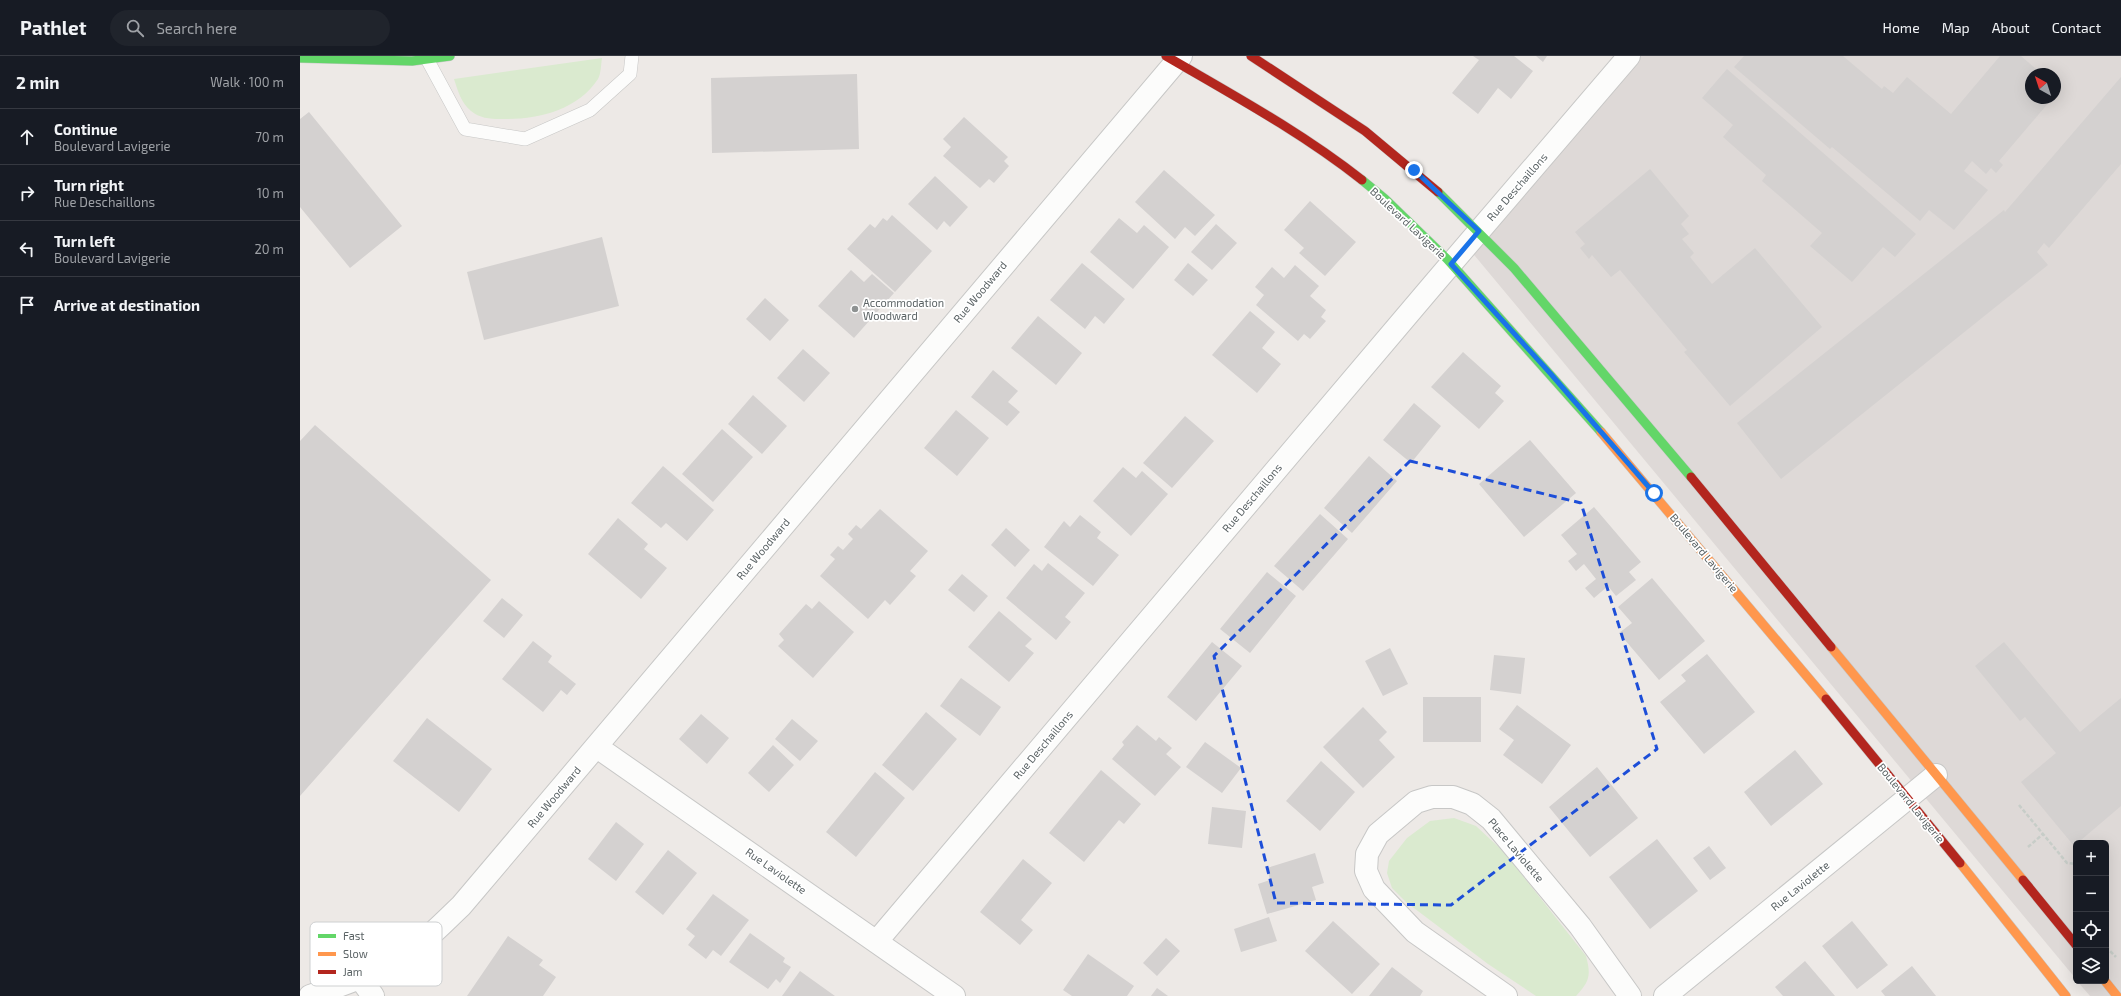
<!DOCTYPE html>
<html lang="en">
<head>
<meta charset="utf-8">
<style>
	:root { --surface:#171b24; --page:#20242c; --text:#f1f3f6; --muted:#9ea1a6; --line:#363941 }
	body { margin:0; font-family:"Exo 2",sans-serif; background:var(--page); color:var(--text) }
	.controls { position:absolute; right:12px; bottom:12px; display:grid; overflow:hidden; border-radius:6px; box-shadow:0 4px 16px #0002 }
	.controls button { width:36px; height:36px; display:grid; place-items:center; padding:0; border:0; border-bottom:1px solid var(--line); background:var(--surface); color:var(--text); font:20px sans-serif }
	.compass { position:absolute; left:1725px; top:12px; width:36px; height:36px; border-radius:50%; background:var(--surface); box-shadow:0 4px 16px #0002; rotate:321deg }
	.stop { position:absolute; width:12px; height:12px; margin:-9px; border:3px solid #1a73e8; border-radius:50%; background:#fff }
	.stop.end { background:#1a73e8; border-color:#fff; box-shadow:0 1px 4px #0008 }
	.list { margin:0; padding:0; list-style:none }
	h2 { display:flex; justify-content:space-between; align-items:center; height:52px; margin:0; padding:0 16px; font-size:17px }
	h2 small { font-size:13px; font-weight:400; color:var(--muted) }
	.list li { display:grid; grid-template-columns:26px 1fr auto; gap:12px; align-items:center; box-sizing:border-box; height:56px; padding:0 16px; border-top:1px solid var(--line) }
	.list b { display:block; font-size:15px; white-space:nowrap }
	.list p { margin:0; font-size:13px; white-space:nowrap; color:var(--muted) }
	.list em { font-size:13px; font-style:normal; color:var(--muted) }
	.icon { flex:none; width:22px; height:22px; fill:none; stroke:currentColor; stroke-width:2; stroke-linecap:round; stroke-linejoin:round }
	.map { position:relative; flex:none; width:1821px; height:940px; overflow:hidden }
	header { display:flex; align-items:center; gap:24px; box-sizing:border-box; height:56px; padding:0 20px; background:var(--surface); border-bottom:1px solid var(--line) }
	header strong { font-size:19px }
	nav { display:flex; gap:22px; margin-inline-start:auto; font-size:14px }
	.search { width:280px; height:36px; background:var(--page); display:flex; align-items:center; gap:10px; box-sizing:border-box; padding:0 14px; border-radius:22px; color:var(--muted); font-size:15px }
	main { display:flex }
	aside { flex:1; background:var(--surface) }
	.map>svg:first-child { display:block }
	.industrial { fill:#ded9d7; fill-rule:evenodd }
	.green { fill:#daeacf }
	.building { fill:#d4d1d0 }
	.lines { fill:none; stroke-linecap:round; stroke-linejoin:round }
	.lane-casing { stroke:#c7c7c6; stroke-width:14 }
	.street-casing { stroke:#c7c7c6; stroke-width:24 }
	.fast-casing { stroke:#c6c7c6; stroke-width:10 }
	.slow-casing { stroke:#c6c7c6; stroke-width:10 }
	.jam-casing { stroke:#c6c7c6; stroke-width:10 }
	.path { stroke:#c7cdc8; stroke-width:2.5; stroke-dasharray:4 2; stroke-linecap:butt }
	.lane { stroke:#fcfcfb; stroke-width:13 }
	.street { stroke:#fcfcfb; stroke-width:22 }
	.fast { stroke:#63d668; stroke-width:9 }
	.slow { stroke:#ff974d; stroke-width:9 }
	.jam { stroke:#b3261e; stroke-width:9 }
	.route { stroke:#1a73e8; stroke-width:5 }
	.marked { fill:none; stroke:#1d4ed8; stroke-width:3; stroke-dasharray:8 5; stroke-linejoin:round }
	.poi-dot { fill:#8e9292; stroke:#fff; stroke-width:1.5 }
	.labels { text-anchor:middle; stroke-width:3.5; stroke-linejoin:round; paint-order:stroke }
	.street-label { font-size:11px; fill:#5b6365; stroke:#fff }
	.poi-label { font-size:11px; fill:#5b6365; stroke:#fff; text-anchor:start }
	.key { fill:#fff; stroke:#ced0d1; stroke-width:1 }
	.key-label { font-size:11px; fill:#5b6365 }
</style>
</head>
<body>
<header>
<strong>Pathlet</strong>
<div class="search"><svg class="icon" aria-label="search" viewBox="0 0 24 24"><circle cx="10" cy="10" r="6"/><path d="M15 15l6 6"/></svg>Search here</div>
<nav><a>Home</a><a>Map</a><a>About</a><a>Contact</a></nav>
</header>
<main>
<aside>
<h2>2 min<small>Walk · 100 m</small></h2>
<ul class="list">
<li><svg class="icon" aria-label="ahead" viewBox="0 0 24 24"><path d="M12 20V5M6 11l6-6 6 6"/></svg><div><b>Continue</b><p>Boulevard Lavigerie</p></div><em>70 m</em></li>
<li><svg class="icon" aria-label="right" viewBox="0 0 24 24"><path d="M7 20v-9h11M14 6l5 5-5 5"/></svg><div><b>Turn right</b><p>Rue Deschaillons</p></div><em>10 m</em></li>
<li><svg class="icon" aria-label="left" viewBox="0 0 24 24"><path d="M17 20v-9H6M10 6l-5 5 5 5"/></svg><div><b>Turn left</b><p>Boulevard Lavigerie</p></div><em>20 m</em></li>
<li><svg class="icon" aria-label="arrive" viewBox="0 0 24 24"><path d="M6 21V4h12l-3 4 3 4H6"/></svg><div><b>Arrive at destination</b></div></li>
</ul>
</aside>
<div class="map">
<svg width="1821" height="940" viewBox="0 0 1821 940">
	<rect width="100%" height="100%" fill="#ede9e6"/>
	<path class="industrial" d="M1335,0H1821V940H1790L1777,925H1806V787H1776V923L1170,194ZM1731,18H1755V42H1731Z"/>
	<path class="green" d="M302,2C301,8 301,18 298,23C277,55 236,64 200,63C190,63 179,62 171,55C161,47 158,35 154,23Z
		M1154,762L1176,770L1205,797L1286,900C1291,919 1290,925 1276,940H1236L1188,908L1106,846L1092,832L1087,817L1089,805L1107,782L1130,765Z"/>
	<path class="building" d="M1173,0H1214L1233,15L1211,43L1198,32L1178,58L1152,37L1179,4Z
		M1236,0H1247L1243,6Z
		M1444,0H1543L1582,33L1584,30L1593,37L1607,21L1651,58L1700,0H1721L1742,18H1731V42H1749L1750,45L1699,105L1703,109L1696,117L1691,112L1686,118L1672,105L1664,115L1688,134L1654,174L1629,154L1620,165L1532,91L1530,93L1434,11Z
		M1427,13L1616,178L1595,201L1583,191L1552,226L1510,190L1522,177L1462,125L1466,119L1423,81L1433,69L1402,42Z
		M557,18L559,93L412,97L411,22Z
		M1821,21V108L1749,192L1744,187L1737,196L1748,209L1481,423L1437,367L1704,154L1705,156Z
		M9,56L102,170L50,212L0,151V63Z
		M664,61L708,101L704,105L709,110L694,127L689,123L680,132L643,100L651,91L643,83Z
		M1350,113L1389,160L1381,168L1389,178L1382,183L1394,197L1390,201L1412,228L1455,192L1522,271L1430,350L1384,296L1387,294L1320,214L1311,221L1292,199L1289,203L1280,192L1285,188L1275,176Z
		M864,114L915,159L895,180L885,171L875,183L835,146Z
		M635,120L668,151L650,171L644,165L637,174L608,148Z
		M1010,145L1056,186L1025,220L999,197L1004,192L984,174Z
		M592,159L632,195L595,236L547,193L570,168L575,172L583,162L587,165Z
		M819,162L837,177L844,169L869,191L833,233L790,196Z
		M916,168L937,187L912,214L891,196Z
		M302,181L319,250L184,284L167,216Z
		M782,207L825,243L804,268L795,260L785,273L750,244Z
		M888,207L908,224L893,240L874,224Z
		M995,209L1019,230L1010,240L1026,254L1021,261L1026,265L1010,283L1004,278L998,285L956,249L964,239L955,231L972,211L984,222Z
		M551,214L564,226L572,218L594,237L554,282L518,250Z
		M465,242L489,264L470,285L446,263Z
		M950,255L975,276L962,292L981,308L957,337L912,299Z
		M738,260L782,297L756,329L711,292Z
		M503,293L530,317L504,346L477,322Z
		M1163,296L1201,330L1195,337L1204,345L1179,373L1131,331Z
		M693,314L718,335L708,346L720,356L707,370L671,341Z
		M453,339L487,370L462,398L428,368Z
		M1114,347L1141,370L1111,407L1083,384Z
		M656,354L689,382L657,420L624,392Z
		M885,360L914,385L872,432L843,407Z
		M15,369L191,524L0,740V385Z
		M422,373L453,401L413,446L382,418Z
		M1230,384L1276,437L1224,481L1179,428Z
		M1069,400L1097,425L1052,477L1024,452Z
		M363,410L414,454L387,485L366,467L361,472L331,447Z
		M823,411L836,422L842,415L868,438L831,480L793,445Z
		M1294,451L1341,506L1329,516L1336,524L1316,540L1308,530L1294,542L1285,532L1296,523L1284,508L1276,515L1268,505L1277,498L1261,479Z
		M580,453L628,495L610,515L616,520L590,549L585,544L568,563L520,520L535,503L530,499L538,490L543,494L553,483L548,478L556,469L561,473Z
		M1020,458L1048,483L1003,535L974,510Z
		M780,459L801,476L797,482L819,499L793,530L744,491L764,465L770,471Z
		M318,462L348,488L344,493L367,512L341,543L288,498Z
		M706,472L730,494L715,511L691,489Z
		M748,507L785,537L765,561L771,566L756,584L706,542L734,508L742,515Z
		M967,516L996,540L950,597L920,573Z
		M662,518L688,540L674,556L648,534Z
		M1352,522L1405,585L1359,624L1319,577L1332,567L1318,551Z
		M202,542L223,559L204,582L183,565Z
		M519,545L554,576L513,622L478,590L484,584L479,578L506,548L512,553Z
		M699,555L732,583L725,590L734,597L709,626L668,591Z
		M233,585L252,600L248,606L276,628L267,639L261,634L243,656L202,623Z
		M912,586L942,610L896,665L867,641Z
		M1704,586L1780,676L1821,642V750L1774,790L1721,726L1756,697L1725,661L1720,665L1675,610Z
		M1090,592L1108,628L1083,640L1065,605Z
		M1407,598L1455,656L1404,698L1360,646L1386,625L1381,619Z
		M1194,599L1225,602L1221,638L1190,634Z
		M661,622L701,651L680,680L640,650Z
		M1123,641H1181V686H1123Z
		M1217,649L1271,689L1242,728L1203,699L1214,684L1199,673Z
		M1063,651L1087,676L1079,684L1095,701L1063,732L1023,691Z
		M626,656L657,683L613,735L582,709Z
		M401,658L429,682L407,708L379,683Z
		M127,662L192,713L159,756L93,705Z
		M492,663L518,685L500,705L475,683Z
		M837,669L856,685L859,681L872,692L866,698L881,711L855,740L812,703L824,689L822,686Z
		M905,686L941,712L922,737L886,711Z
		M473,689L494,709L469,736L448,717Z
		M1495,694L1523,728L1471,770L1444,736Z
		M1021,705L1055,736L1020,775L986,745Z
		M1297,711L1338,762L1290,801L1249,751Z
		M801,714L841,748L824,768L819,764L784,806L749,777Z
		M575,716L605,742L556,801L526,776Z
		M912,751L946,755L942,792L908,788Z
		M316,766L344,788L316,825L288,803Z
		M1357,783L1398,835L1350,873L1309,821Z
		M1409,790L1426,812L1410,824L1393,802Z
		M368,794L397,817L363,859L335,836Z
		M1015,797L1024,827L1012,831L1016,844L967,858L958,828L970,824L967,812Z
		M723,803L752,827L721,864L733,874L720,889L680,856Z
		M413,838L449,864L421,900L413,894L406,903L388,889L395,880L386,873Z
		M969,861L977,885L941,896L934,873Z
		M1033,865L1080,908L1052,938L1005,895Z
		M1552,865L1588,909L1557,933L1522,890Z
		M450,877L485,902L483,906L491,911L480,927L476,923L468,933L429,906Z
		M208,880L243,904L239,909L256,921L243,940H167Z
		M866,882L880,895L857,920L843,907Z
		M788,898L834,930L827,940H772L763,934Z
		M1505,905L1535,940H1483L1475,931Z
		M1612,910L1636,940H1585L1581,935Z
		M1092,911L1123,935L1120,940H1069Z
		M500,915L535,940H482Z
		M857,932L868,940H851Z"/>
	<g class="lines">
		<g class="lane-casing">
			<path id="lane" d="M127,3L165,73L225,83L290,54L330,18L332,0"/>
		</g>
		<g class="street-casing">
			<path id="street" d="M297,691L654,940
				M577,885L1132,230L1329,0
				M60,922L73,940
				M10,940C45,928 80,916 111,895C129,882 145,865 161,850L881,0
				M1206,940L1115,876L1074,833L1066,815L1067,798L1078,778L1116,746L1132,741H1153L1172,748L1191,763L1280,870L1330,940
				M1365,940L1636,719"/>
		</g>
		<g class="fast-casing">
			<path id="fast" d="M0,2L112,5L150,0
				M1062,124L1085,143L1147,203L1301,376
				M1138,136L1214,212L1391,421"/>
		</g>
		<g class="slow-casing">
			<path id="slow" d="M1301,376L1526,643
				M1531,591L1723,824
				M1660,807L1766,940
				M1805,925L1817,940"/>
		</g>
		<g class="jam-casing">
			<path id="jam" d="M866,0C933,39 1001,76 1062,124
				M951,0L1065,75L1138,136
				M1391,421L1531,591
				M1526,643L1660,807
				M1723,824L1776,889"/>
		</g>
		<path class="path" d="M1719,749L1767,807L1776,808
			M1728,791L1743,778
			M1806,891L1816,901"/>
		<use href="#lane" class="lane"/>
		<use href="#street" class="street"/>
		<use href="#fast" class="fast"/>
		<use href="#slow" class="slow"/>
		<use href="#jam" class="jam"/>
	</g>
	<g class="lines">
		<path class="route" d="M1114,114L1179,175L1151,208L1250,317L1354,437"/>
	</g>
	<path class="marked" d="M1110,405L1281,447L1357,693L1151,849L976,847L914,600Z"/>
	<circle class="poi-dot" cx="555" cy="253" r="4"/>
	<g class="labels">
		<g class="street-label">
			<text transform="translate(1217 131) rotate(-49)" y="4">Rue Deschaillons</text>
			<text transform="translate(1108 167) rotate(43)" y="4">Boulevard Lavigerie</text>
			<text transform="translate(680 236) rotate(-50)" y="4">Rue Woodward</text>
			<text transform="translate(952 442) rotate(-50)" y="4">Rue Deschaillons</text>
			<text transform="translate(463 493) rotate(-50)" y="4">Rue Woodward</text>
			<text transform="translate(1404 497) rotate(50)" y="4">Boulevard Lavigerie</text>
			<text transform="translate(743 689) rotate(-50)" y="4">Rue Deschaillons</text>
			<text transform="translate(254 741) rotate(-50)" y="4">Rue Woodward</text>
			<text transform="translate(1611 747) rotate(51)" y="4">Boulevard Lavigerie</text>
			<text transform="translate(1216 794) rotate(50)" y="4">Place Laviolette</text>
			<text transform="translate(476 815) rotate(35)" y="4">Rue Laviolette</text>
			<text transform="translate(1500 830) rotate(-39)" y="4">Rue Laviolette</text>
		</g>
		<g class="poi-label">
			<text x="563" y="251">Accommodation<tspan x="563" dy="13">Woodward</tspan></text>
		</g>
	</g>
	<rect x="10" y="866" width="132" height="64" rx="6" class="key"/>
	<rect x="18" y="878" width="18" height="4" fill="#63d668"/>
	<rect x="18" y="896" width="18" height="4" fill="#ff974d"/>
	<rect x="18" y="914" width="18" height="4" fill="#b3261e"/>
	<g class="key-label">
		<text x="43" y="884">Fast</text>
		<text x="43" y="902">Slow</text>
		<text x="43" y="920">Jam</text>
	</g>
</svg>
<div class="controls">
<button>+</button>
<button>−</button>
<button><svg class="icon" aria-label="locate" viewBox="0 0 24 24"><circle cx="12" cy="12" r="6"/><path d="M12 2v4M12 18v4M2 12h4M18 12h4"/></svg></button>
<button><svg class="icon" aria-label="layers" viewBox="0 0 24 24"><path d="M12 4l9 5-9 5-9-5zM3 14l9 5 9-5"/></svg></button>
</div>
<svg class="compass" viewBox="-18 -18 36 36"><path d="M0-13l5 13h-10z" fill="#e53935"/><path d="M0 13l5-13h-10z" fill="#9ea1a6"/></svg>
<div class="stop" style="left:1354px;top:437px"></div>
<div class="stop end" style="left:1114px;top:114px"></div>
</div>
</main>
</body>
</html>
